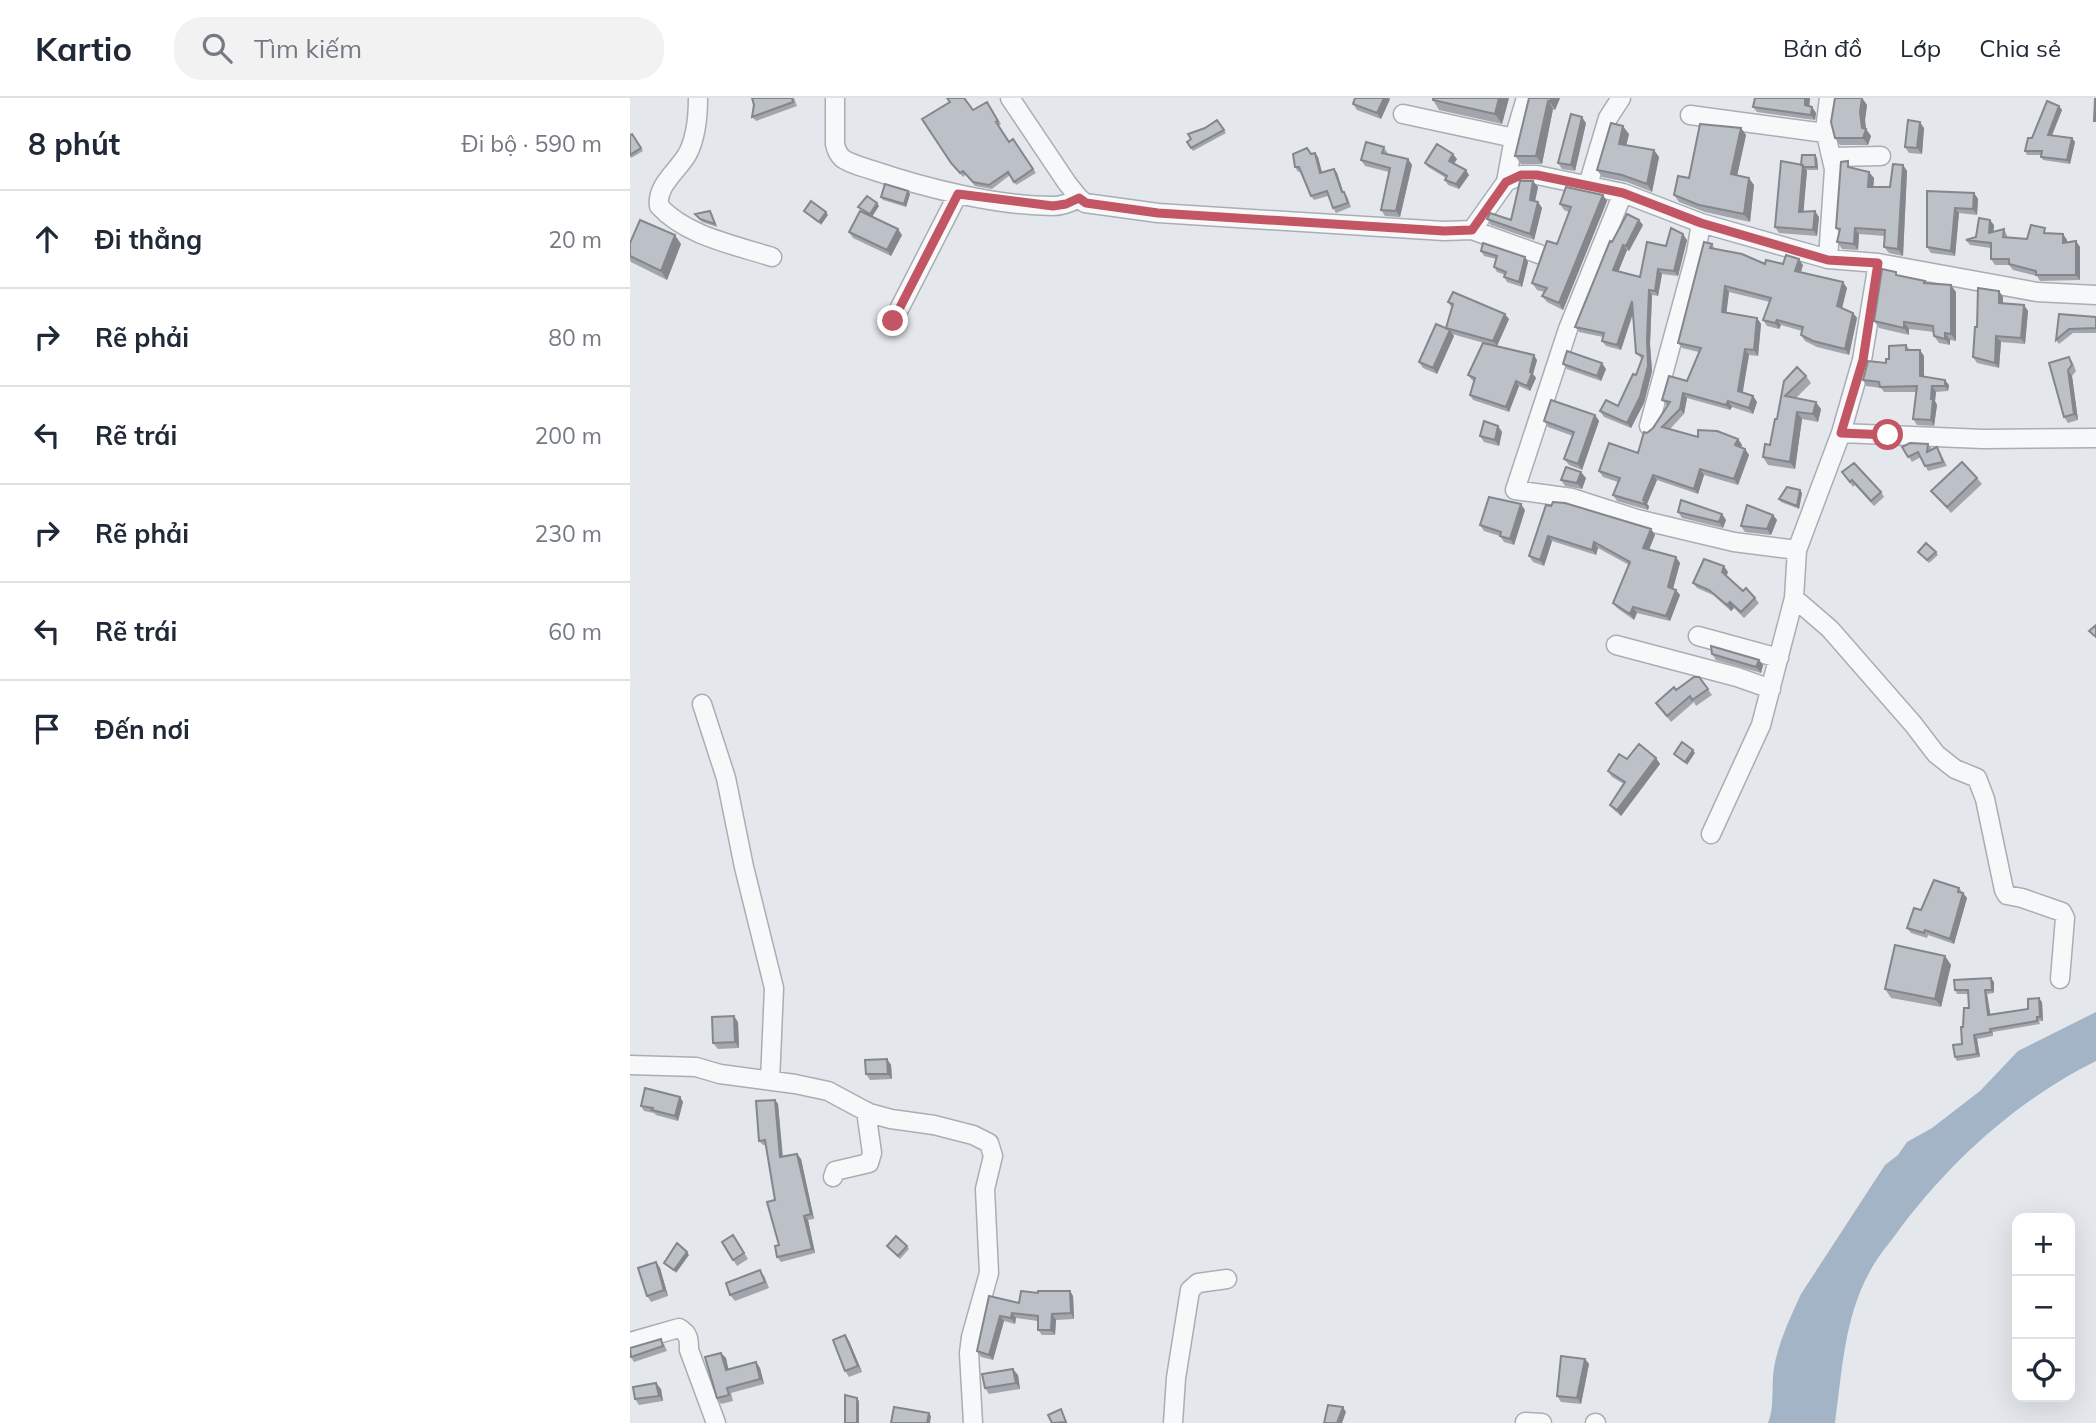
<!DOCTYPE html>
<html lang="vi">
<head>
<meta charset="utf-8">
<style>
	:root { --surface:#fff; --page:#f2f2f3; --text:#1f2937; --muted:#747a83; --line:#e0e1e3 }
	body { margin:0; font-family:Mulish,sans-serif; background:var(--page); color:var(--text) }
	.controls { position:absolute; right:21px; bottom:21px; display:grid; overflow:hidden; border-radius:14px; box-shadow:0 7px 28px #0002 }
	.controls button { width:63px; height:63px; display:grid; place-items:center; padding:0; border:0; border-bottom:2px solid var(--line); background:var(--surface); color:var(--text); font:35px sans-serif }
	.stop { position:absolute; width:21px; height:21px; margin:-16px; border:5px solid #c35664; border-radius:50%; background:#fff }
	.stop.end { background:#c35664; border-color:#fff; box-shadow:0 2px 7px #0008 }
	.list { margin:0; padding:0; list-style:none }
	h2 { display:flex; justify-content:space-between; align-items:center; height:91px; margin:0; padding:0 28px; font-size:30px }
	h2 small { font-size:23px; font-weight:400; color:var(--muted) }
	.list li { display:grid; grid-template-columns:46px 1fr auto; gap:21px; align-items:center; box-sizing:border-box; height:98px; padding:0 28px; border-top:2px solid var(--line) }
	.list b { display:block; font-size:26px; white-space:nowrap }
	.list em { font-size:23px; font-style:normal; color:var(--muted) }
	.icon { flex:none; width:38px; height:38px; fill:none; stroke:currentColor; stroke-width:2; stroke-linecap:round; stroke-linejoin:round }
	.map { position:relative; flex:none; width:1466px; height:1325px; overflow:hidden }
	header { display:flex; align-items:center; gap:42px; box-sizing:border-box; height:98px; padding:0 35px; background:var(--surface); border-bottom:2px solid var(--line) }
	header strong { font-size:33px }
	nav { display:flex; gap:38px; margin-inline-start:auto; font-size:24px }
	.search { width:490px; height:63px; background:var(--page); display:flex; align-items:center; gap:18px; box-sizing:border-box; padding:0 24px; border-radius:28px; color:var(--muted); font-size:26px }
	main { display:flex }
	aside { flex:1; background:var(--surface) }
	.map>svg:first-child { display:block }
	.water { fill:#a3b4c7 }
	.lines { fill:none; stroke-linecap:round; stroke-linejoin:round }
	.minor-casing { stroke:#a9aeb5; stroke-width:21 }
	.minor { stroke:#f7f8f9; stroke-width:18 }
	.wall { fill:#a2a5ab }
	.shaded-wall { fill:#84868b }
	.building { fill:#bcc0c7; stroke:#84868b; stroke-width:2 }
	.route { stroke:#c35664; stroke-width:9 }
</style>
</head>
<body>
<header>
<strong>Kartio</strong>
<div class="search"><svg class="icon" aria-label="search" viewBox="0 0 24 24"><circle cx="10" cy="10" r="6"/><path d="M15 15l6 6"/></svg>Tìm kiếm</div>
<nav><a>Bản đồ</a><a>Lớp</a><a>Chia sẻ</a></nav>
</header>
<main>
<aside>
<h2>8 phút<small>Đi bộ · 590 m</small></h2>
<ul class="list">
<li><svg class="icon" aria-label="ahead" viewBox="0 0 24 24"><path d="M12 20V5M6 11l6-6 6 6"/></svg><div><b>Đi thẳng</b></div><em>20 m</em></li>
<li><svg class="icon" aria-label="right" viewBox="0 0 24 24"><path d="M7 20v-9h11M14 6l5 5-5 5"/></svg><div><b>Rẽ phải</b></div><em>80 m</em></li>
<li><svg class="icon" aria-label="left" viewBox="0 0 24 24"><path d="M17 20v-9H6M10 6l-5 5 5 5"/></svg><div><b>Rẽ trái</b></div><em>200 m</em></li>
<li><svg class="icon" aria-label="right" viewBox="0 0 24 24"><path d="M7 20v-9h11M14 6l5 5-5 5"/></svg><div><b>Rẽ phải</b></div><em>230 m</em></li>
<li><svg class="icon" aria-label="left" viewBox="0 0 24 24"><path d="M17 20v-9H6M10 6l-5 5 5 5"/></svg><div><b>Rẽ trái</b></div><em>60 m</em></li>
<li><svg class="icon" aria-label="arrive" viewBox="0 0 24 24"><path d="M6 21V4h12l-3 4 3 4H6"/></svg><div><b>Đến nơi</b></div></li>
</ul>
</aside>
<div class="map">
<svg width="1466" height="1325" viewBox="0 0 1466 1325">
	<rect width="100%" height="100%" fill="#e4e7eb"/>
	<path class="water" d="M1466,914V963C1387,1002 1318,1065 1266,1136C1257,1148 1246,1161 1239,1175C1214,1221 1212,1275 1205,1325H1138C1145,1308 1141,1288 1144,1270C1148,1245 1161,1218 1171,1196L1255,1067L1268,1057L1277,1044L1302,1030L1350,993L1388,953Z"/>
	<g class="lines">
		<g class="minor-casing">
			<path id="minor" d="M68,0C68,18 66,39 58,55C49,72 26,87 29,108C56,138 105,147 142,159
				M205,0V46C206,51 208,56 212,60C220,66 233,69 242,72C295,90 367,108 423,108C433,108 440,105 449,100
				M380,0L437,85L449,100L455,105L528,115L814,133L842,132L876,84L891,77H907L993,95L1071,125L1198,161L1248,165L1407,194L1466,197
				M773,16L884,40
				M1060,17L1195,35
				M1202,59L1251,58
				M876,84L884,40L896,0
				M958,87L978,20L991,0
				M993,95L938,231L885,392L942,400L1007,421L1104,444L1167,452
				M842,132L909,156
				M1198,161L1204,71L1195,32L1199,0
				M263,223L328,96
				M1019,328L1066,155L1071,125
				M1211,335L1353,341L1466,340
				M1164,500L1200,531L1283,626L1306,656L1325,671L1347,680L1355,701L1374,792L1377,797L1392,800L1432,814L1435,820L1430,881
				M1068,538L1149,560
				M986,547L1107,579L1141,591
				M72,606L96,680L114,769L144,890L140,983
				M1081,736L1131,627L1164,500L1167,452L1211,335L1232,262L1248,165
				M0,967L66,969L90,976L165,986L198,993L239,1015L261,1021L304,1027L343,1037L359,1045L363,1058L355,1091L359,1175L341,1239L339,1255L343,1325
				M203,1079L205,1073L239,1065L242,1055L236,1013
				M0,1244L49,1230C59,1236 59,1241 59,1252L86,1325
				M895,1324L912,1325
				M543,1325L546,1280L560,1192L568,1185L597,1181
				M965,1325H966"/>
		</g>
		<use href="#minor" class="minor"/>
	</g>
	<path class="wall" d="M164,0L167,8L126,23L122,19L124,7Z
		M725,0H759L760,1L751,21L727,12L723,6Z
		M879,0L872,26L809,12L803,2Z
		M899,0H930L925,12L923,11L912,66H891L885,58Z
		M1125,0H1180L1179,8L1182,9L1186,15L1185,22L1127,14L1123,9Z
		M1232,0L1237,7L1235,22L1236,31L1241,38L1238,47H1210L1205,40Z
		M320,4L343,12L357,4L371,26L368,28L379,44L383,41L406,75L386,87L380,77L362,91L345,88L336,76L333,79L324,68Z
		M1429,8L1432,12L1422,38L1442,40L1445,44L1440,66L1413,62L1411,59V57H1397L1395,53L1402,40Z
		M587,22L596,35L563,53L557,44Z
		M956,25L945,73L932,71L928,65Z
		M1111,30L1116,37L1107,77L1124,87L1120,124L1075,114L1049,104L1044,97Z
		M1294,30L1292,56L1279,55L1275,49Z
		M2,36L13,53L1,60L0,58V37Z
		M999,36L996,47L1024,52L1029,59L1022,94L997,84L972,79L967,72Z
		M754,49L758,56L778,61L782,67L770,119L755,118L751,112L759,74L735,68L731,62Z
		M685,55L688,59L692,74L704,71L707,75L713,94L717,98L721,109L706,115L703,110L698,98L684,102L681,98L671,73L668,74L665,69L681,56Z
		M1187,60L1188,72H1176L1177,73L1173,113L1189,119L1187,138L1149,135L1145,129L1171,67Z
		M827,61L824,66L839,77L829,91L818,87L815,82L816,80L798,69L795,65Z
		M1273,67L1277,73L1273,158L1259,155L1254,149L1255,138L1229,136L1228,152L1212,151L1207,144L1209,134L1206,130L1223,70L1244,80L1243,89H1260Z
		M903,83L908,89L905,103L908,104L912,110L904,142L861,127L857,121L881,122Z
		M278,93L280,96L276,109L253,102L251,99Z
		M1297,93L1344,95L1348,101L1347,117L1329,115L1325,158L1301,155L1297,149Z
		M973,97L977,103L933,212L917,204L912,198L914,194L907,192L902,185L927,146L939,114L934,112L930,106Z
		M80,113L82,116L87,129L72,124L65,116Z
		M1013,127L999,153L997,152L988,174L1010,179L1036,148L1057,142L1048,178L1032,176L1028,198L1022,197L1020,246L1022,273L1014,305L1001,330L974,319L970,313L988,308L1006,277L1012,261L1006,255L1003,216L991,252L976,248L972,243L973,239L949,234L945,229L982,144Z
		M1364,127L1363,134L1374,131L1377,137V139L1397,141L1419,135L1433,136L1437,142V144L1446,143L1450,149V182L1410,183L1407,178L1383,172L1379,167H1365L1361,161V150L1340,147L1336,142L1346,139Z
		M219,134L272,137L261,158L223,140Z
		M0,145L51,146L37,182L1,164L0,162Z
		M1082,146L1085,151L1135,166L1173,167L1171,174L1217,190L1212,210L1223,215L1227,220L1219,257L1187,249L1175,243L1171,237L1172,233L1151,227L1149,231L1137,228L1133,222L1140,204L1099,194L1096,214L1127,220L1131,226L1128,258L1119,257L1112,295L1123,298L1127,304L1123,316L1102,309L1100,312L1057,300L1054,316L1040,331L1068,339L1108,341L1112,347L1111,349L1115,351L1119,357L1108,387L1074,377L1068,396L1027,382L1017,406L1019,408L1018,412L987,403L983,397L988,384L973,379L969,373L1008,355L1017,335L1023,330L1037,308L1032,302L1057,283L1069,254L1052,250L1048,245Z
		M851,153L895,159L898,164L892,189L877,184L874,179L875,177L867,174L864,169L866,161L854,158Z
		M1269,178L1326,194V243L1320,242V247L1309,245L1304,238V234L1279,231V237L1249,230L1244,223Z
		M1369,193L1373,199V205L1394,207L1398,213L1395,246L1371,244L1369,270L1347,265L1343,259L1347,229Z
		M818,204L879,221L867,248L907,262L903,276L906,280L900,293L889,288L879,314L843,302L840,297L844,283L842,282L838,277L854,245L822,236L824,238L807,276L793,270L789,264L816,231L822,210Z
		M1429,216L1466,219V235H1443L1429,246L1426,242Z
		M1276,247L1280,252L1294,258V278L1319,287L1318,293L1306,294L1305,303L1307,307L1304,328L1287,327L1283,321L1287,294H1254L1251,290L1236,288L1233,282L1256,265Z
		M1439,259L1443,265L1446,273L1442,278L1448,322L1438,325L1434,319Z
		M933,266L976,271L971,283L937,271Z
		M1176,278L1181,285L1166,300L1191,311L1188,324L1172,321L1165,371L1138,367L1133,359L1140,347L1147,321L1154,283Z
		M965,317L969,323L952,372L939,367L934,361L943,338L918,329L914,323Z
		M868,328L872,334L869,348L854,344L850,338Z
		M1298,346L1301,350V352L1310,354L1317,368L1298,373L1291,359L1282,364L1272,349Z
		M1212,374L1251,394L1254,399L1244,408L1225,387L1223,389Z
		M956,380L952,391L935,388L931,382Z
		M1347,380L1352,386L1321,415L1301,393Z
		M1172,395L1169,411L1151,404L1149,401Z
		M916,407L1021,431L1025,437L1019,452L1050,465L1043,491L1050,497L1040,523L1007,515L1004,522L987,510L983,505L999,467L968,450L966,457L922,443L914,468L903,464L899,458Z
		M895,412L884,447L874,444L870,438L854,433L850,427Z
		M1048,414L1092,416L1096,422L1093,430L1052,420Z
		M1143,417L1147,422L1141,437L1115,434L1111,428Z
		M1288,454H1306L1308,457L1299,465Z
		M1098,474L1096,478L1113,493L1125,500L1129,505L1114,520L1104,510L1101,513L1083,497L1067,490L1063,485Z
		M1082,556L1129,562L1133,567L1131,575L1086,562Z
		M1069,579L1082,597L1066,608L1064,604L1041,624L1026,605Z
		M1026,660L1030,666L991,718L984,712L980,707L994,686L982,679L978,673L997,661Z
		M1329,790L1337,800L1324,846L1298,837L1297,840L1281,835L1277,830L1291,812Z
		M1315,858L1321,867L1311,909L1261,900L1255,891Z
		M1364,884V895L1357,896L1360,916L1398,911L1412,904L1413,923H1409L1410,926L1363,934V938L1347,941L1350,959L1327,963L1325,959L1332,946L1333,929L1339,910L1338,896H1327L1325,892Z
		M108,924L109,950L88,951L83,945Z
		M257,961L261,967L262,981L240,982L236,976Z
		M50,999L53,1004L48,1023L26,1017L24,1015L14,1013L11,1008Z
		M145,1002L148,1006L153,1059L167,1056L171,1061L184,1121L178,1122L185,1155L151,1164L147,1159L149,1147L145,1102L136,1047H133L129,1043Z
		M103,1137L118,1161L107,1168L92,1144Z
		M257,1148H277L279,1151L270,1161Z
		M26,1164L30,1170L38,1198L21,1204L17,1198Z
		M134,1177L139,1190L105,1203L100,1197Z
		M440,1193L443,1198L444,1221L426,1222L425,1237H412L408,1232V1223L386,1220L385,1226L374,1223L363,1262L351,1259L347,1253L359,1198L389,1205Z
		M215,1237L219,1243L232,1274L219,1279L215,1273Z
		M34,1246L37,1253L4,1264L1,1259Z
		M91,1255L96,1260L98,1272L126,1264L130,1270L134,1286L101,1295L103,1303L91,1306L87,1300Z
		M955,1261L959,1266L951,1306L931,1304L927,1298Z
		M388,1277L390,1291L359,1296L355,1290Z
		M31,1291L33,1303L9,1307L5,1301Z"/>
	<path class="shaded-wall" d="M754,0H759L760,1L751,21L747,15Z
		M869,0H879L872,26L865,16Z
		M921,0H930L925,12L920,4Z
		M1175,0H1180L1179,12L1175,7Z
		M1232,0L1237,7L1235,22L1236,31L1241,38L1238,47L1233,40L1232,30L1230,14Z
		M918,3L923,11L912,66L906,58Z
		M1429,8L1432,12L1420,41L1418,37Z
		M1182,9L1186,15L1185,22L1181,17Z
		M952,19L956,25L945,73L941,67Z
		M1290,24L1294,30L1292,56L1287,50Z
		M993,28L999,36L995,53L989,46Z
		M1111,30L1116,37L1106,83L1101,76Z
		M1442,40L1445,44L1440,66L1437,62Z
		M1024,52L1029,59L1022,94L1017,86Z
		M685,55L688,59L693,79L690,75Z
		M823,56L827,61L822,68L819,63Z
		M1185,57L1187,60L1188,72L1186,69Z
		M778,61L782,67L770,119L766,113Z
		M1173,67L1177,73L1173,120L1169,114Z
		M1273,67L1277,73L1273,158L1268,151Z
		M704,71L707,75L715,99L712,94Z
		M836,72L839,77L829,91L826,86Z
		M1239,74L1244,80L1243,95L1238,89Z
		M1119,80L1124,87L1120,124L1114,116Z
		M903,83L908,89L904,108L900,102Z
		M278,93L280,96L276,109L274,106Z
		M1344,95L1348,101L1347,117L1343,111Z
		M973,97L977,103L933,212L929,205Z
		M908,104L912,110L904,142L900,136Z
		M247,105L249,108L242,119L240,116Z
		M1325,110L1329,115L1325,158L1321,153Z
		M1185,113L1189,119L1187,138L1183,132Z
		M196,114L198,117L191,127L189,124Z
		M1009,122L1013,127L999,153L996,148Z
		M1360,122L1364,127L1363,141L1359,135Z
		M1225,130L1229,136L1228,152L1224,146Z
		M268,131L272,137L261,158L257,152Z
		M1053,136L1057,142L1048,178L1044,173Z
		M1433,136L1437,142V150L1433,145Z
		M45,137L51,146L37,182L31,173Z
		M1446,143L1450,149V182L1446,177Z
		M993,147L997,152L987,177L983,172Z
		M895,159L898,164L892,189L889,184Z
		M1169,161L1173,167L1169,179L1165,173Z
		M1028,171L1032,176L1028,198L1025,193Z
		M1213,184L1217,190L1211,214L1207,208Z
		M1321,187L1326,194V243L1321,236Z
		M1095,188L1099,194L1096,219L1092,214Z
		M1019,192L1022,197L1020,246L1022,273L1014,305L1001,330L997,325L1017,241Z
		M1369,193L1373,199V211L1369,205Z
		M1002,203L1005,208L991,252L987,247Z
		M1394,207L1398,213L1395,246L1391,240Z
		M1223,215L1227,220L1219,257L1215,251Z
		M875,216L879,221L867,248L863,243Z
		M1127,220L1131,226L1128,258L1124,252Z
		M1147,222L1151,227L1149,231L1145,225Z
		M1274,224L1279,231V237L1274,230Z
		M820,232L824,238L807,276L803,270Z
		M1315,235L1320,242V247L1315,241Z
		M1366,238L1371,244L1369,270L1365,265Z
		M1115,251L1119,257L1112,299L1108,293Z
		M1290,252L1294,258V283L1290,278Z
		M904,257L907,262L903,276L906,280L900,293L897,288Z
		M972,265L976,271L971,283L967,278Z
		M1438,272L1442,278L1448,322L1444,316Z
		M1315,282L1319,287L1318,293L1315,288Z
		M886,283L889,288L879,314L876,309Z
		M1302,288L1306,294L1305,303L1307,307L1304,328L1301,322V301Z
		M1053,295L1057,300L1054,316L1050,311Z
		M1123,298L1127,304L1123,316L1119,310Z
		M1098,303L1102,309L1100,312L1096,307Z
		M1186,304L1191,311L1188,324L1183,316Z
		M1167,314L1172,321L1165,371L1160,364Z
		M965,317L969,323L952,372L948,366Z
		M868,328L872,334L869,348L865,342Z
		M1108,341L1112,347L1109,353L1105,347Z
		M1115,351L1119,357L1108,387L1104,381Z
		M1070,371L1074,377L1068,396L1064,391Z
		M951,374L956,380L952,391L947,385Z
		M1023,377L1027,382L1017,406L1019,408L1018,412L1014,406L1013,402Z
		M1170,392L1172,395L1169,411L1167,408Z
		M891,406L895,412L884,447L880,441Z
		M1092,416L1096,422L1093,430L1089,424Z
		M1143,417L1147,422L1141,437L1137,431Z
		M1021,431L1025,437L1017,456L1013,450Z
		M918,438L922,443L914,468L910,462Z
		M964,444L968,450L966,457L962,452Z
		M1046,459L1050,465L1042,494L1038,489Z
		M1094,468L1098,474L1096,479L1092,474Z
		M1046,492L1050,497L1040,523L1036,518Z
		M1100,504L1104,510L1101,513L1097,507Z
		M1003,509L1007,515L1004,522L1000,516Z
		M1129,562L1133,567L1131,575L1126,569Z
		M1063,652L1065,655L1057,667L1055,664Z
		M1026,660L1030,666L991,718L987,712Z
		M1333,795L1337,800L1324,846L1320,841Z
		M1315,858L1321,867L1311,909L1305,901Z
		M1361,880L1364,884V895L1362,892Z
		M1355,892L1357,896L1361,920L1358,917Z
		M1409,900L1412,904L1413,923L1410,919Z
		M104,918L108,924L109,950L105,944Z
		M1344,937L1347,941L1350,959L1347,956Z
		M257,961L261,967L262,981L258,976Z
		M50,999L53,1004L48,1023L45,1018Z
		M145,1002L148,1006L153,1064L150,1059Z
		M167,1056L171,1061L184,1121L181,1116Z
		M174,1118L178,1122L185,1155L182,1151Z
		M57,1154L59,1157L46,1175L44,1172Z
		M26,1164L30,1170L38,1198L34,1192Z
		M440,1193L443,1198L444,1221L441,1215Z
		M382,1215L386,1220L385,1226L381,1220Z
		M422,1216L426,1222L425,1237L421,1232Z
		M370,1218L374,1223L363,1262L359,1257Z
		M215,1237L219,1243L232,1274L228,1268Z
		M91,1255L96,1260L100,1278L96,1272Z
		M955,1261L959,1266L951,1306L947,1300Z
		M126,1264L130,1270L134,1286L130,1281Z
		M383,1271L388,1277L390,1291L386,1285Z
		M26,1285L31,1291L33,1303L29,1298Z
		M227,1300L229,1303V1325H227Z
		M713,1309L716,1314L712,1325H707Z
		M299,1315L301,1318L300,1325H297Z"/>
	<path class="building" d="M122,0H162L163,4L122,19L124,7Z
		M317,0H334L343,12L357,4L368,23L366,24L379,44L383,41L403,71L384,84L378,74L359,87L343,84L333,73L330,75L321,65L292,21L320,4Z
		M725,0H754L747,15L723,6Z
		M803,0H869L865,16L803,2Z
		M899,0H921L920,4L918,3L906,58H885Z
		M1125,0H1175V7L1182,9L1181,17L1123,9Z
		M1205,0H1232L1230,14L1232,30L1236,31L1233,40H1205L1201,24Z
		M1465,1H1466V23H1464Z
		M1417,3L1429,8L1418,37L1442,40L1437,62L1411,59L1412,53H1395L1398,40H1402Z
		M941,16L952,19L941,67L928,65Z
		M587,22L594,32L561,50L557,44L561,41L558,36L575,30Z
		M1278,22L1290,24L1287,50L1275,49Z
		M981,25L993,28L989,46L1024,52L1017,86L992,77L967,72Z
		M1070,26L1111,30L1101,76L1119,80L1114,116L1069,107L1044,97L1048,78L1059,80Z
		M2,36L11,50L0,57V37Z
		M736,44L754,49L752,55L778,61L766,113L751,112L760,70L731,62Z
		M807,46L823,56L819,63L836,72L826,86L815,82L817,78L795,65Z
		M677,50L681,56L685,55L690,75L704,71L712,94H714L718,105L703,110L697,93L681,98L669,69H665L663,56Z
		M1172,57H1185L1186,69H1174L1171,67Z
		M1151,63L1173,67L1169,114L1185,113L1183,132L1145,129Z
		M1218,63V69L1239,74L1238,89H1260L1263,66L1273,67L1268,151L1254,149L1255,132L1225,130L1224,146L1207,144L1210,131L1206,130L1211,64Z
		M890,83H903L900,102L908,104L900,136L857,121L860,115L881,122Z
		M255,86L278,93L274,106L251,99Z
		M936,89L973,97L929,205L912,198L917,190L902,185L917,143L927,146L941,109L930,106Z
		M1297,93L1344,95L1343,111L1325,110L1321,153L1297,149Z
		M237,98L247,105L240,116L228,109Z
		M181,103L196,114L189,124L174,113Z
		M80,113L85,126L70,121L65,116Z
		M230,113L268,131L257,152L219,134Z
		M997,116L1009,122L996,148L993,147L983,172L1010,179L1017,144L1036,148L1041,130L1053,136L1044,173L1028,171L1025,193L1019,192L1017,241L1018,268L1010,299L997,325L970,313L976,302L988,308L1003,276L1006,277L1013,258L1006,255L1002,203L987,247L972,243L974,235L945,229L980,143L982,144Z
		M1349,120L1360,122L1359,135L1374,131L1373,139L1397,141L1401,127L1415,130L1414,135L1433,136V145L1446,143V177H1406V173L1379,166V161H1361V145L1336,142L1346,139Z
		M10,122L45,137L31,173L0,158V145Z
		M1074,144L1082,146L1080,150L1112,156L1135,166L1136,162L1153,166L1156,157L1169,161L1165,173L1213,184L1207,208L1223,215L1215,251L1183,243L1171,237L1173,229L1147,222L1145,225L1133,222L1141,200L1095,188L1092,214L1127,220L1124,252L1115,251L1108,293L1123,298L1119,310L1098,303L1096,307L1053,295L1050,311L1032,329L1068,339V332L1087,333L1108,341L1105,347L1115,351L1104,381L1070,371L1064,391L1023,377L1013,402L1015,403L1014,406L983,397L990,380L969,373L979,345L1008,355L1014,334L1017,335L1023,330L1040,304L1032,302L1039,278L1057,283L1071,250L1048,245Z
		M853,145L895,159L889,184L874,179L876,174L864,169L867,158L851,153Z
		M1252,171L1266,174V177L1295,183L1294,185L1321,187V236L1315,235V241L1304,238L1303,228L1274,224V230L1244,223Z
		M1348,190L1369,193V205L1394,207L1391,240L1366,238L1365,265L1343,259L1345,229H1347Z
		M823,194L875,216L863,243L816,230L823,206L818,204Z
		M1429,216L1466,219V230L1439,231L1426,242Z
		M806,226L820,232L803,270L789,264Z
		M853,245L904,257L900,274L902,275L897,288L886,283L876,309L840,297L845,280L838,277Z
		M1276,247V252H1290V278L1315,282V288H1302L1301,301H1303L1301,322L1283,321L1287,288L1250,289L1249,284L1233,282L1238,263L1256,265V261H1259V248Z
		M937,253L972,265L967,278L933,266Z
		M1439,259L1442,267L1438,272L1444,316L1434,319L1419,265Z
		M1167,269L1176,278L1155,298L1186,304L1183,316L1167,314L1160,364L1133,359L1135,346L1140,347L1145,321H1147L1154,283Z
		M921,302L965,317L948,366L934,361L944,334L914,323Z
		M854,323L868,328L865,342L850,338Z
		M1280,345L1298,346L1297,354L1307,349L1313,364L1295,368L1288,354L1278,359L1272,349Z
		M1332,364L1347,380L1317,409L1301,393Z
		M1224,365L1251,394L1241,403L1222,382L1220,384L1212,374Z
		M936,369L951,374L947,385L931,382Z
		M1157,389L1170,392L1167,408L1149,401Z
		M859,399L891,406L880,441L870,438L871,434L850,427Z
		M1051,402L1092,416L1089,424L1048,414Z
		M923,404L935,405L1021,431L1013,450L1046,459L1038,489L1046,492L1036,518L1003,509L1000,516L983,505L1000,464L964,444L962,452L918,438L910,462L899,458L916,407L921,408Z
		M1117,407L1143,417L1137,431L1111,428Z
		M1296,445L1306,454L1297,462L1288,454Z
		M1074,461L1094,468L1092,474L1113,493L1116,490L1125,500L1111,514L1100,504L1097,507L1079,492L1063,485Z
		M1466,527V539L1459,533Z
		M1081,548L1129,562L1126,569L1082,556Z
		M1064,579H1069L1078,591L1062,602L1060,598L1037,618L1026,605L1044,589L1046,592Z
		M1052,644L1063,652L1055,664L1044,656Z
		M1009,646L1026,660L987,712L980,707L995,684L978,673L989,656L997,661Z
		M1304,782L1329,790L1328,794L1333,795L1320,841L1295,832L1294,835L1277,830L1284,810L1291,812Z
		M1265,847L1315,858L1305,901L1255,891Z
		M1361,880L1362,892H1355L1358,917L1398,911V901L1409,900L1410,919H1407V923L1360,931L1361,934L1344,937L1347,956L1325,959L1323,947L1332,946L1331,929H1333L1334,910H1339L1338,892H1325L1324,882Z
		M104,918L105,944L83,945L82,919Z
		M257,961L258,976H236L235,962Z
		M15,990L50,999L45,1018L22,1012L23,1010L11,1008Z
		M145,1002L150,1059L167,1056L181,1116L174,1118L182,1151L147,1159L145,1148L149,1147L137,1104L145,1102L135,1042L129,1043L126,1003Z
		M103,1137L114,1155L103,1162L92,1144Z
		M266,1138L277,1148L268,1158L257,1148Z
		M47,1145L57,1154L44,1172L34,1165Z
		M26,1164L34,1192L17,1198L8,1170Z
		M130,1172L135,1184L100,1197L96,1185Z
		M391,1193L408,1195V1193H440L441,1215L422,1216L421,1232H408V1218L382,1215L381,1220L370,1218L359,1257L347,1253L359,1198L389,1205Z
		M215,1237L228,1268L215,1273L203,1242Z
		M31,1241L33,1248L1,1259L0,1250Z
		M91,1255L96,1272L126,1264L130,1281L97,1290L99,1297L87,1300L75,1259Z
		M931,1258L955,1261L947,1300L927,1298Z
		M383,1271L386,1285L355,1290L352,1276Z
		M26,1285L29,1298L5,1301L3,1289Z
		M215,1297L227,1300V1325H215Z
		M698,1307L713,1309L707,1325H694Z
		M264,1309L299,1315L297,1325H261Z
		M431,1311L436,1324L422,1325L418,1317Z"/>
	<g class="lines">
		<path class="route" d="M263,223L328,96L423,108L436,106L449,100L456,105L528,115L814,133L842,132L876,84L891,77H907L993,95L1071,125L1198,162L1248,165L1233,262L1211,335L1258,337"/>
	</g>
</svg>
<div class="controls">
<button>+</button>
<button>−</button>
<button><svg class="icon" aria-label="locate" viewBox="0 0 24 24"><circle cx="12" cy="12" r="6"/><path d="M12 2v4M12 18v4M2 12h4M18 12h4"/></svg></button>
</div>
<div class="stop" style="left:1258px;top:337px"></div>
<div class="stop end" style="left:263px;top:223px"></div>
</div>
</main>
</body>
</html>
